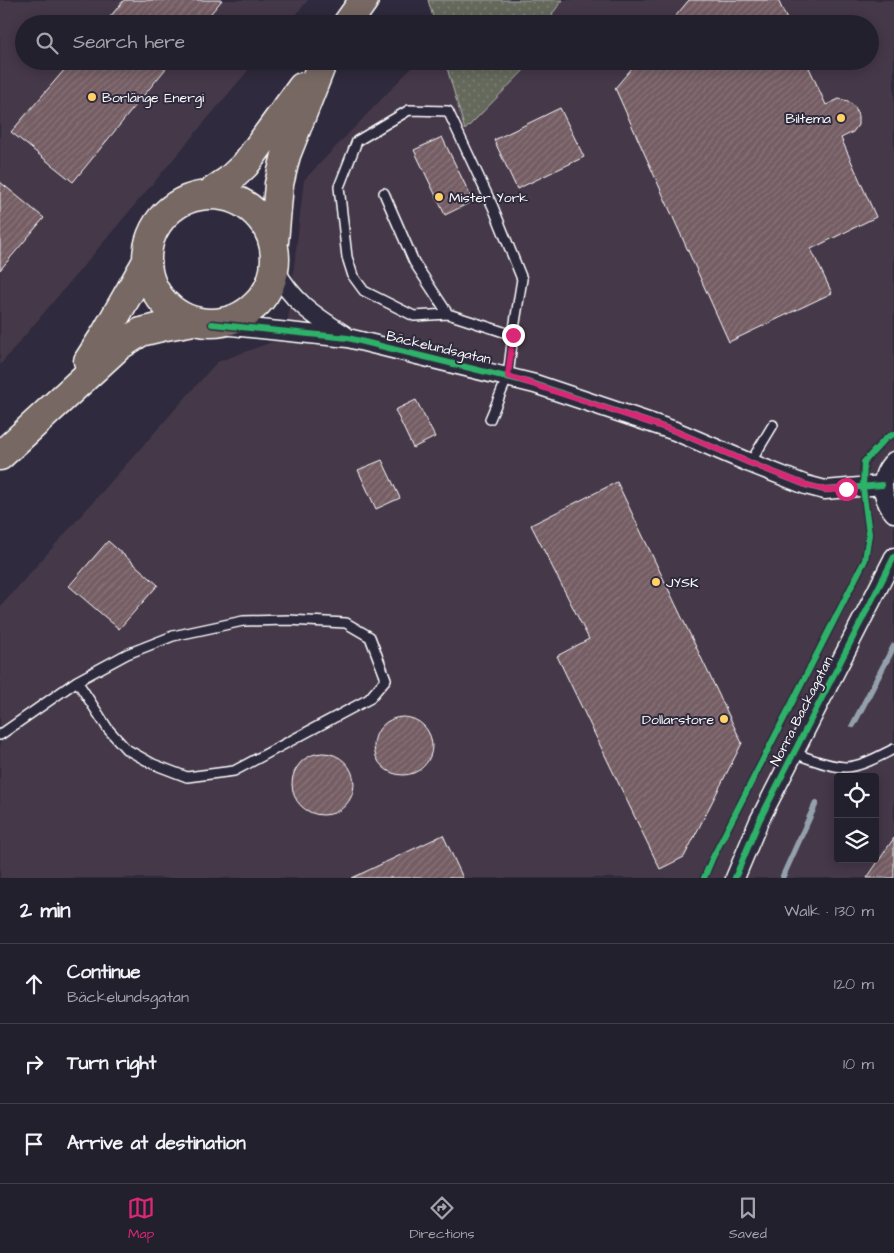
<!DOCTYPE html>
<html lang="en">
<head>
<meta charset="utf-8">
<style>
	:root { --surface:#23202e; --page:#2b2836; --text:#f1f3f6; --muted:#a3a3aa; --line:#403e4a; --accent:#db2777 }
	body { margin:0; font-family:"Architects Daughter",sans-serif; background:var(--page); color:var(--text) }
	.controls { position:absolute; right:15px; bottom:15px; display:grid; overflow:hidden; border-radius:5px; box-shadow:0 2px 12px #0003 }
	.controls button { width:45px; height:45px; display:grid; place-items:center; padding:0; border:0; border-bottom:1px solid var(--line); background:var(--surface); color:var(--text); font:25px sans-serif }
	.stop { position:absolute; width:15px; height:15px; margin:-11px; border:4px solid #db2777; border-radius:50%; background:#fff }
	.stop.end { background:#db2777; border-color:#fff; box-shadow:0 1px 5px #0008 }
	.list { margin:0; padding:0; list-style:none }
	h2 { display:flex; justify-content:space-between; align-items:center; height:65px; margin:0; padding:0 20px; font-size:21px }
	h2 small { font-size:16px; font-weight:400; color:var(--muted) }
	.list li { display:grid; grid-template-columns:32px 1fr auto; gap:15px; align-items:center; box-sizing:border-box; height:80px; padding:0 20px; border-top:1px solid var(--line) }
	.list b { display:block; font-size:19px; white-space:nowrap }
	.list p { margin:0; font-size:16px; white-space:nowrap; color:var(--muted) }
	.list em { font-size:16px; font-style:normal; color:var(--muted) }
	.icon { flex:none; width:28px; height:28px; fill:none; stroke:currentColor; stroke-width:2; stroke-linecap:round; stroke-linejoin:round }
	.map { position:relative; flex:none; width:894px; height:878px; overflow:hidden }
	.search { position:absolute; background:var(--surface); box-shadow:0 2px 12px #0003; left:15px; right:15px; top:15px; height:55px; display:flex; align-items:center; gap:12px; box-sizing:border-box; padding:0 18px; border-radius:28px; color:var(--muted); font-size:19px }
	.sheet { height:305px; background:var(--surface) }
	nav { display:flex; justify-content:space-around; align-items:center; box-sizing:border-box; height:70px; border-top:1px solid var(--line); background:var(--surface); font-size:14px; color:var(--muted) }
	nav a { display:grid; justify-items:center; gap:2px }
	nav .on { color:var(--accent) }
	.map>svg:first-child { display:block }
	.built { fill:#443949; fill-rule:evenodd }
	.grass { fill:url(#grass-dots); stroke:#b2b4ad }
	.lines { fill:none; stroke-linecap:round; stroke-linejoin:round }
	.stream { stroke:#94a1ad; stroke-width:6 }
	.building { fill:url(#building-hatch); stroke:#fff }
	.service-casing { stroke:#fff; stroke-width:12 }
	.minor-casing { stroke:#fff; stroke-width:21 }
	.trunk-casing { stroke:#fff; stroke-width:31 }
	.service { stroke:#2f2a3d; stroke-width:9 }
	.minor { stroke:#2f2a3d; stroke-width:18 }
	.trunk { stroke:#776864; stroke-width:28 }
	.cycleway-casing { stroke:#2f2a3d; stroke-width:9 }
	.cycleway { stroke:#2db169; stroke-width:6 }
	.route { stroke:#db2777; stroke-width:6 }
	.poi-dot { fill:#ffd166; stroke:#2f2a3d; stroke-width:2 }
	.labels { text-anchor:middle; stroke-width:4; stroke-linejoin:round; paint-order:stroke }
	.poi-label { font-size:14px; fill:#fff; stroke:#2f2a3d; text-anchor:start }
	.street-label { font-size:14px; fill:#fff; stroke:#2f2a3d }
</style>
</head>
<body>
<div class="map">
<svg width="894" height="878" viewBox="0 0 894 878">
	<defs>
		<pattern id="grass-dots" width="8" height="8" patternUnits="userSpaceOnUse" patternTransform="scale(1.25)"><rect width="8" height="8" fill="#65695b"/><path d="M2 2h.1M6 6h.1" fill="none" stroke="#7c8074" stroke-width="1.8" stroke-linecap="round"/></pattern>
		<pattern id="building-hatch" width="6" height="6" patternUnits="userSpaceOnUse" patternTransform="scale(1.25)"><rect width="6" height="6" fill="#745d64"/><path d="M-1 1l2-2M0 6l6-6M5 7l2-2" fill="none" stroke="#89757b"/></pattern>
	</defs>
	<rect width="100%" height="100%" fill="#2f2a3d"/>
	<filter id="ink" filterUnits="userSpaceOnUse"><feTurbulence type="fractalNoise" baseFrequency=".02" numOctaves="2"/><feDisplacementMap in="SourceGraphic" scale="10" xChannelSelector="R" yChannelSelector="G"/><feConvolveMatrix kernelMatrix="1 2 1 2 8 2 1 2 1" color-interpolation-filters="sRGB"/></filter>
	<g filter="url(#ink)">
		<path class="built" d="M0,0H308L288,24H24V61H256L0,365Z
			M478,0H894V878H0V607L217,362L286,337L304,180L418,61H870V24H455ZM838,777H875V859H838Z"/>
		<path class="grass" d="M428,0H563L552,14L563,24H435Z
			M445,61H533L465,130Z"/>
		<g class="lines">
			<path class="stream" d="M853,725L894,646
				M783,876L816,803"/>
		</g>
		<path class="building" d="M124,0H222L202,24H104Z
			M689,0H778L789,24H669Z
			M72,61H172L73,182L11,132Z
			M638,61H806L826,105L839,99L848,101L855,107L858,116V125L853,132L841,138L876,217L811,249L832,293L729,342L615,88Z
			M560,108L584,157L517,189L494,140Z
			M442,137L473,201L445,215L414,150Z
			M0,182L44,218L0,270Z
			M416,400L435,437L413,448L395,410Z
			M382,460L400,498L376,509L358,470Z
			M617,482L742,743L684,857L660,869L557,656L589,639L531,525Z
			M108,541L158,585L119,629L69,586Z
			M374 746a29 29 0 1 1 58 0a29 29 0 1 1-58 0Z
			M292 784a31 31 0 1 1 62 0a31 31 0 1 1-62 0Z
			M443,835L463,878H352Z
			M894,838V878H867Z"/>
		<g class="lines">
			<g class="service-casing">
				<path id="service" d="M384,193L414,262L448,314L513,335L508,376L490,419
					M448,314L414,316L364,291L353,276L347,257L339,187L357,141L409,110L448,111L493,207L522,279L513,335
					M750,463L773,425
					M0,735L77,681L127,654L173,636L243,621L288,620L346,623L370,637L386,679L369,699L234,771L187,777L153,764L126,749L108,729L77,681
					M793,753C809,758 829,767 846,767C863,766 879,756 894,749"/>
			</g>
			<g class="minor-casing">
				<path id="minor" d="M275,269C293,303 315,316 346,336
					M212,324L348,338L535,384L675,431L750,463L806,485L825,490L882,485
					M894,461C878,476 881,498 894,513
					M735,878L759,821L894,557"/>
			</g>
			<g class="trunk-casing">
				<path id="trunk" d="M347,24L364,0
					M147 259a64 64 0 1 1 128 0a64 64 0 1 1-128 0Z
					M207,195L229,180L245,165L302,87
					M274,242L279,184L286,155L323,61
					M88,361L106,333L147,261
					M0,456L119,346L141,332L166,326L194,321"/>
			</g>
			<use href="#service" class="service"/>
			<use href="#minor" class="minor"/>
			<use href="#trunk" class="trunk"/>
			<g class="cycleway-casing">
				<path id="cycleway" d="M212,324L348,338L535,384L675,431L750,463L806,485L825,490L882,485
					M704,878L712,859L865,560L869,534L863,488L864,462L886,438L894,434
					M735,878L759,821L894,557"/>
			</g>
			<use href="#cycleway" class="cycleway"/>
		</g>
	</g>
	<g class="lines" filter="url(#ink)">
		<path class="route" d="M513,335L508,376L675,431L750,463L806,485L826,490L846,489"/>
	</g>
	<g class="poi-dot">
		<circle cx="92" cy="97" r="5"/>
		<circle cx="841" cy="118" r="5"/>
		<circle cx="439" cy="197" r="5"/>
		<circle cx="656" cy="582" r="5"/>
		<circle cx="724" cy="719" r="5"/>
	</g>
	<g class="labels">
		<g class="poi-label">
			<text x="102" y="102">Borlänge Energi</text>
			<text x="831" y="123" text-anchor="end">Biltema</text>
			<text x="449" y="202">Mister York</text>
			<text x="666" y="587">JYSK</text>
			<text x="714" y="724" text-anchor="end">Dollarstore</text>
		</g>
		<g class="street-label">
			<text transform="translate(439 347) rotate(13)" y="5">Bäckelundsgatan</text>
			<text transform="translate(801 711) rotate(-63)" y="5">Norra Backagatan</text>
		</g>
	</g>
</svg>
<div class="controls">
<button><svg class="icon" aria-label="locate" viewBox="0 0 24 24"><circle cx="12" cy="12" r="6"/><path d="M12 2v4M12 18v4M2 12h4M18 12h4"/></svg></button>
<button><svg class="icon" aria-label="layers" viewBox="0 0 24 24"><path d="M12 4l9 5-9 5-9-5zM3 14l9 5 9-5"/></svg></button>
</div>
<div class="stop" style="left:846px;top:489px"></div>
<div class="stop end" style="left:513px;top:335px"></div>
<div class="search"><svg class="icon" aria-label="search" viewBox="0 0 24 24"><circle cx="10" cy="10" r="6"/><path d="M15 15l6 6"/></svg>Search here</div>
</div>
<section class="sheet">
<h2>2 min<small>Walk · 130 m</small></h2>
<ul class="list">
<li><svg class="icon" aria-label="ahead" viewBox="0 0 24 24"><path d="M12 20V5M6 11l6-6 6 6"/></svg><div><b>Continue</b><p>Bäckelundsgatan</p></div><em>120 m</em></li>
<li><svg class="icon" aria-label="right" viewBox="0 0 24 24"><path d="M7 20v-9h11M14 6l5 5-5 5"/></svg><div><b>Turn right</b></div><em>10 m</em></li>
<li><svg class="icon" aria-label="arrive" viewBox="0 0 24 24"><path d="M6 21V4h12l-3 4 3 4H6"/></svg><div><b>Arrive at destination</b></div></li>
</ul>
</section>
<nav>
<a class="on"><svg class="icon" aria-label="map" viewBox="0 0 24 24"><path d="M3 6l6-2 6 2 6-2v14l-6 2-6-2-6 2zM9 4v14M15 6v14"/></svg>Map</a>
<a><svg class="icon" aria-label="directions" viewBox="0 0 24 24"><path d="M12 3l9 9-9 9-9-9zM9 14v-3h6M13 9l2 2-2 2"/></svg>Directions</a>
<a><svg class="icon" aria-label="saved" viewBox="0 0 24 24"><path d="M7 4h10v16l-5-4-5 4z"/></svg>Saved</a>
</nav>
</body>
</html>
